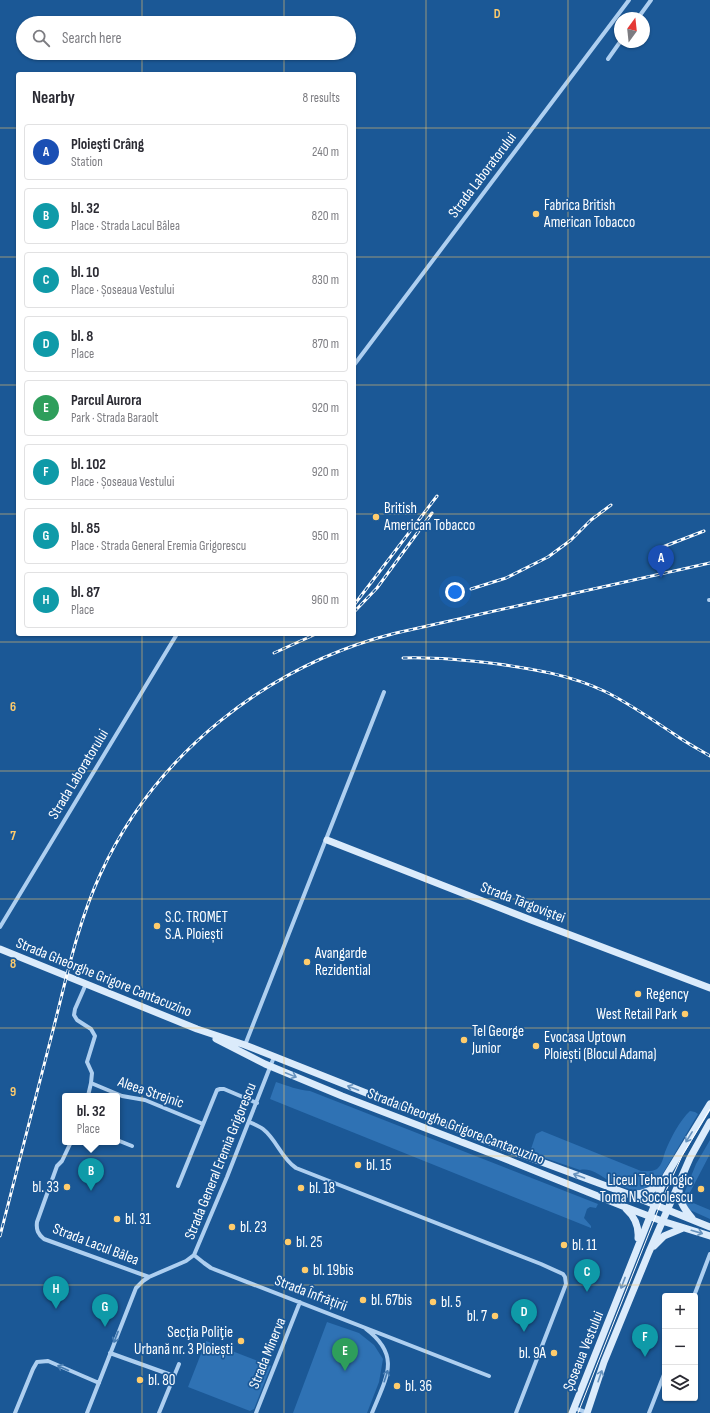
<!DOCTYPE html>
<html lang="en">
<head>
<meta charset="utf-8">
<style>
	:root { --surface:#fff; --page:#f7f7f7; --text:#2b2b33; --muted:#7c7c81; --line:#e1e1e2; --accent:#8a734d }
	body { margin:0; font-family:"Sofia Sans Condensed",sans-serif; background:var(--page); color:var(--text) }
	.controls { position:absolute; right:12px; bottom:12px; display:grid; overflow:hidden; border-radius:4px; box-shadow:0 1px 3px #0004 }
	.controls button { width:36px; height:36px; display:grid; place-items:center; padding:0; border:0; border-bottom:1px solid var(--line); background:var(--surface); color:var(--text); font:20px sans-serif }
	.compass { position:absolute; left:614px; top:12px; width:36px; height:36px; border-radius:50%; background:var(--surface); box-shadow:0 1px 3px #0004; rotate:15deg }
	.you { position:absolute; left:455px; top:592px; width:14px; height:14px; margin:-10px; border:3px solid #fff; border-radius:50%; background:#1a73e8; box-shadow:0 0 0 6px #1a73e833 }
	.badge { display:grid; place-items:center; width:26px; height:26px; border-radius:50%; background:var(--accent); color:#fff; font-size:13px; font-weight:700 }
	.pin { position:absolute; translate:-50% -33px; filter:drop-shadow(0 1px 2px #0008) }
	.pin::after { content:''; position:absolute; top:21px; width:14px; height:12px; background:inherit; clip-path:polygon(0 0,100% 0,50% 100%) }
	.popup { position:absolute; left:62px; top:1093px; width:58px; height:52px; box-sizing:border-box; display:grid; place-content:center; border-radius:4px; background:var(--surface); filter:drop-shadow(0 1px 3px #0005); font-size:13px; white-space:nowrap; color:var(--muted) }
	.popup b { font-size:15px; color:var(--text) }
	.popup::after { content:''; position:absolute; left:50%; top:100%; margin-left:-8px; border:8px solid transparent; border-top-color:var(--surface) }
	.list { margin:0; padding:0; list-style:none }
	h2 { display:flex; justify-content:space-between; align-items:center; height:52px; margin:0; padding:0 16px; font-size:17px }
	h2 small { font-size:13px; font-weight:400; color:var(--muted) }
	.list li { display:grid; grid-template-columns:26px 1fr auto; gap:12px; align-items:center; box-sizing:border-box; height:56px; margin:0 8px 8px; padding:0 8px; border:1px solid var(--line); border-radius:4px }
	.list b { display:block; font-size:15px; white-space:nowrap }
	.list p { margin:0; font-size:13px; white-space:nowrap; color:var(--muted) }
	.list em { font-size:13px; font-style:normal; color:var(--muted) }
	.icon { flex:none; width:22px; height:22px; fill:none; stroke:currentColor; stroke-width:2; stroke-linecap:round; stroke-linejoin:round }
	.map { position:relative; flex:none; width:710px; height:1413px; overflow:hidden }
	.search { position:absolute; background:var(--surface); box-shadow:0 1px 3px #0004; left:16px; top:16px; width:340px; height:44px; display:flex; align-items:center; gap:10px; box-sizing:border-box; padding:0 14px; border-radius:22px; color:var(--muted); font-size:15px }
	.panel { position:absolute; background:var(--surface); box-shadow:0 1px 3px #0004; left:16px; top:72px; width:340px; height:564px; border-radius:4px }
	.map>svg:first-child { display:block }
	.green { fill:#2f72b4 }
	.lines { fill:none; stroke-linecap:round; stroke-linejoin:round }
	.street { stroke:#aecff0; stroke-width:4 }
	.secondary { stroke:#dbebfb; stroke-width:7 }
	.tram { stroke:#fff; stroke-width:1 }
	.rail-casing { stroke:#fff; stroke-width:3 }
	.rail { stroke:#1b5896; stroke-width:1.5; stroke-dasharray:4.5; stroke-linecap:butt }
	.oneway { stroke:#6893be }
	.oneway2 { stroke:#477cb1 }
	.grid { fill:none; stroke:#ffcc6c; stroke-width:1; stroke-opacity:0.55 }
	.poi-dot { fill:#ffcc6c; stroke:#1b5896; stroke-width:1.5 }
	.labels { text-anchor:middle; stroke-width:3.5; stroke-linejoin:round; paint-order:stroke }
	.street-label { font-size:15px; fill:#fff; stroke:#1b5896 }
	.poi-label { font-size:15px; fill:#fff; stroke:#1b5896; text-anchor:start }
	.grid-label { font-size:13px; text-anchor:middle; font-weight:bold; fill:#ffcc6c; stroke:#1b5896; stroke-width:3.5; stroke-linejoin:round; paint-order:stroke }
</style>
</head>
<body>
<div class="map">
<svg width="710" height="1413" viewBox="0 0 710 1413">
	<rect width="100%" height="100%" fill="#1b5896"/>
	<path class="green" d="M276,1082C288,1086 298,1090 310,1091L598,1204L596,1208L590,1207L587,1209L584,1218L591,1226V1228L270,1099Z
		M690,1111L695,1112L698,1114L659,1180C655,1184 651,1189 644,1190C633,1193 616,1184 606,1179C598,1174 590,1168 580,1170L533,1154L531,1149L536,1134L542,1131L641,1171C647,1171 652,1172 657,1169C662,1165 663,1158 665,1152C670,1139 680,1120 690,1111Z
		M710,1140V1154L686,1200L710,1210V1219L690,1210L684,1201V1194L696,1164Z
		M327,1322L359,1333L374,1345L383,1359L379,1382L367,1413H293Z
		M206,1341L271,1366L254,1409L250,1411L188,1387Z"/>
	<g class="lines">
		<path class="street" d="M638,18L651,0
			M608,59L620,42
			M354,365L629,0
			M709,600H710
			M0,927L177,634
			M86,984L75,1009L74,1015L77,1020L91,1029L95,1036L87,1062L92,1073L91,1083L88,1096
			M245,1045L384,692
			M91,1083L122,1096L145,1100L203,1124
			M249,1122C254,1124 259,1126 263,1129C277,1140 281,1158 296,1168L541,1264L563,1274L565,1277L566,1284L516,1413
			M117,1140L132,1146
			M71,1142L62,1161L57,1166L37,1222C36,1230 38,1234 44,1239L149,1277
			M178,1186L217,1090L220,1089H224L257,1103
			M194,1255L204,1263L211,1268L489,1376
			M694,1296L710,1254
			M366,1329C402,1356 386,1378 372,1413
			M110,1353L174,1376
			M574,1408L588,1413
			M15,1413L33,1369L37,1362L48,1361L99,1383
			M87,1413L136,1288L143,1281L149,1277L186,1261L194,1255L227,1177L274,1057
			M159,1413L179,1364
			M256,1413L300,1302
			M649,1413L665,1372"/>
		<path class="secondary" d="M327,840L531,920L710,988
			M0,949L197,1029L245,1045L520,1154L628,1194L710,1227
			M216,1039L265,1064L342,1096L498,1156L625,1207L662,1221L710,1236
			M679,1185C678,1199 683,1208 692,1218
			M633,1194C645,1194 655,1190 662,1181
			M626,1209C635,1217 639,1226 638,1238
			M654,1246L664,1236L683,1228
			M572,1413L666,1176L710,1104
			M587,1413L604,1362L649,1252L690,1158L710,1122"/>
		<path class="tram" d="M578,1413L664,1195L682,1156L710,1109"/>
		<g class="rail-casing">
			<path id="rail" d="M660,548L704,531
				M471,589L506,578L548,557L571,540L591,520L611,505
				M354,605L437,496
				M354,612L377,588L432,513
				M274,653L316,634
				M403,658C435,657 466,660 498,664C534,669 570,675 604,691C629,703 651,719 674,734C685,742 698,749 710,756
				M0,1236C17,1169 35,1101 52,1034C66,980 77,925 100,875C155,754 268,665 396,633L710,563"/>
		</g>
		<use href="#rail" class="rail"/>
	</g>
	<defs><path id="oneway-shaft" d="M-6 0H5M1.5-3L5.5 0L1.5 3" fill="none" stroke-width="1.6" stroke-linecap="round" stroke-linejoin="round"/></defs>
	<g class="oneway">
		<use href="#oneway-shaft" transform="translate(291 1075) rotate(22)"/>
		<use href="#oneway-shaft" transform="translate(353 1088) rotate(-159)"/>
		<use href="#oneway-shaft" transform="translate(689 1137) rotate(122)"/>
		<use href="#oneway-shaft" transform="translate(579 1176) rotate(-160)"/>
		<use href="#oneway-shaft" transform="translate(697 1232) rotate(16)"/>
		<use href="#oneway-shaft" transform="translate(623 1283) rotate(111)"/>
		<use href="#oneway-shaft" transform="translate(600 1376) rotate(-71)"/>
	</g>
	<g class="oneway2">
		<use href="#oneway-shaft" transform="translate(116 1337) rotate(111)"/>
		<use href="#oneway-shaft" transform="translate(63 1368) rotate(-156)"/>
		<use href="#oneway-shaft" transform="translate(386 1376) rotate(-72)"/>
	</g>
	<path class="grid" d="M142,0V23M284,0V23M426,0V1413M568,0V1413M142,53V74M284,53V74M0,128H18M354,128H710M0,257H18M354,257H710M0,385H18M354,385H710M0,514H18M354,514H710M142,634V1413M284,634V1413M0,642H710M0,771H710M0,899H710M0,1028H710M0,1156H710M0,1285H710"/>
	<g class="poi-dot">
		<circle cx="536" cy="214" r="4"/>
		<circle cx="376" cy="517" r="4"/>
		<circle cx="157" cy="926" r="4"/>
		<circle cx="307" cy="962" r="4"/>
		<circle cx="638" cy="994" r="4"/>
		<circle cx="685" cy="1014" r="4"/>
		<circle cx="464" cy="1040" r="4"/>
		<circle cx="536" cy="1046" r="4"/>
		<circle cx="358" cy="1165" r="4"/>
		<circle cx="67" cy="1187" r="4"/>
		<circle cx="301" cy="1188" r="4"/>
		<circle cx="701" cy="1189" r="4"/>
		<circle cx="117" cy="1219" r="4"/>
		<circle cx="232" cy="1227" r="4"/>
		<circle cx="288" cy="1242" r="4"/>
		<circle cx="564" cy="1245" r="4"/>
		<circle cx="305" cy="1270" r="4"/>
		<circle cx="363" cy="1300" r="4"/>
		<circle cx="433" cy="1302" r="4"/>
		<circle cx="495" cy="1316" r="4"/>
		<circle cx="241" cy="1341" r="4"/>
		<circle cx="554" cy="1353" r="4"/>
		<circle cx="140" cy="1380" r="4"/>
		<circle cx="397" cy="1386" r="4"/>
	</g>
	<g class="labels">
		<g class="street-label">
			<text transform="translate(482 175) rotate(-53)" y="5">Strada Laboratorului</text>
			<text transform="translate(78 774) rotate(-59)" y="5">Strada Laboratorului</text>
			<text transform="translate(523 902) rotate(21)" y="5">Strada Târgoviștei</text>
			<text transform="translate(104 977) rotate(22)" y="5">Strada Gheorghe Grigore Cantacuzino</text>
			<text transform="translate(151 1092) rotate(19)" y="5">Aleea Strejnic</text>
			<text transform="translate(456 1126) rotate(21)" y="5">Strada Gheorghe Grigore Cantacuzino</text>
			<text transform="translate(220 1161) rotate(-68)" y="5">Strada General Eremia Grigorescu</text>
			<text transform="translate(96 1244) rotate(21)" y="5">Strada Lacul Bâlea</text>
			<text transform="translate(311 1293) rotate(21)" y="5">Strada Înfrățirii</text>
			<text transform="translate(583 1351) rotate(-68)" y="5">Șoseaua Vestului</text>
			<text transform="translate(267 1353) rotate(-68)" y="5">Strada Minerva</text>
		</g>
		<g class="poi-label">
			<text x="544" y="210">Fabrica British<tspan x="544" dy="17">American Tobacco</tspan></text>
			<text x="384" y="513">British<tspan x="384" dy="17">American Tobacco</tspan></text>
			<text x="165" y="922">S.C. TROMET<tspan x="165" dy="17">S.A. Ploiești</tspan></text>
			<text x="315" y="958">Avangarde<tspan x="315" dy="17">Rezidential</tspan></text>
			<text x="646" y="999">Regency</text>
			<text x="677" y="1019" text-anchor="end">West Retail Park</text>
			<text x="472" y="1036">Tel George<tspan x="472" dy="17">Junior</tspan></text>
			<text x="544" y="1042">Evocasa Uptown<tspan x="544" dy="17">Ploiești (Blocul Adama)</tspan></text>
			<text x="366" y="1170">bl. 15</text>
			<text x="693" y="1185" text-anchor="end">Liceul Tehnologic<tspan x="693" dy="17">Toma N. Socolescu</tspan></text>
			<text x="59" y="1192" text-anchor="end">bl. 33</text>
			<text x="309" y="1193">bl. 18</text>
			<text x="125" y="1224">bl. 31</text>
			<text x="240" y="1232">bl. 23</text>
			<text x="296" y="1247">bl. 25</text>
			<text x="572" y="1250">bl. 11</text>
			<text x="313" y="1275">bl. 19bis</text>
			<text x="371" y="1305">bl. 67bis</text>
			<text x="441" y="1307">bl. 5</text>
			<text x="487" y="1321" text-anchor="end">bl. 7</text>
			<text x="233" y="1337" text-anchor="end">Secţia Poliţie<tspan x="233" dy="17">Urbană nr. 3 Ploiești</tspan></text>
			<text x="546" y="1358" text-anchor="end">bl. 9A</text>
			<text x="148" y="1385">bl. 80</text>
			<text x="405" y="1391">bl. 36</text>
		</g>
	</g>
	<g class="grid-label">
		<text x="497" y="18">D</text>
		<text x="13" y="711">6</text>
		<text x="13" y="840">7</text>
		<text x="13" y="968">8</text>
		<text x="13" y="1096">9</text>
	</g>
</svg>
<div class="controls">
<button>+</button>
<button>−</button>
<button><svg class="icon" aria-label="layers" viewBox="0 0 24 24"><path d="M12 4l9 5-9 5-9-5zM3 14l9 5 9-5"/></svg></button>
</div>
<svg class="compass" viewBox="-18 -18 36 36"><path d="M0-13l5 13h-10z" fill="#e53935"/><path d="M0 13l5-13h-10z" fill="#7c7c81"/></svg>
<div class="you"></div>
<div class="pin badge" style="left:661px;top:578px;background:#1a4fb4">A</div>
<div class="pin badge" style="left:91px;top:1191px;background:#0f9aa8">B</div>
<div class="popup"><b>bl. 32</b>Place</div>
<div class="pin badge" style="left:587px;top:1292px;background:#0f9aa8">C</div>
<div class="pin badge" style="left:524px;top:1332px;background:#0f9aa8">D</div>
<div class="pin badge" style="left:345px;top:1371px;background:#2e9e5b">E</div>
<div class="pin badge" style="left:645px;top:1357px;background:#0f9aa8">F</div>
<div class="pin badge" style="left:105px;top:1327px;background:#0f9aa8">G</div>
<div class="pin badge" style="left:56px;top:1309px;background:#0f9aa8">H</div>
<div class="search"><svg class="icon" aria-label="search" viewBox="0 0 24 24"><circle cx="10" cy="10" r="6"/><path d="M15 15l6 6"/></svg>Search here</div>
<section class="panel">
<h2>Nearby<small>8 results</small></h2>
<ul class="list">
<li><span class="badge" style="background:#1a4fb4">A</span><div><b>Ploieşti Crâng</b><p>Station</p></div><em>240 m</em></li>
<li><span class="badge" style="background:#0f9aa8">B</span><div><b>bl. 32</b><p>Place · Strada Lacul Bâlea</p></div><em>820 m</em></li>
<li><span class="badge" style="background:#0f9aa8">C</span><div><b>bl. 10</b><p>Place · Șoseaua Vestului</p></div><em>830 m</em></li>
<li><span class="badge" style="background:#0f9aa8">D</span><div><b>bl. 8</b><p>Place</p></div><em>870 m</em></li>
<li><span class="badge" style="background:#2e9e5b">E</span><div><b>Parcul Aurora</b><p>Park · Strada Baraolt</p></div><em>920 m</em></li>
<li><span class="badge" style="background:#0f9aa8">F</span><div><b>bl. 102</b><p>Place · Șoseaua Vestului</p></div><em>920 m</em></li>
<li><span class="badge" style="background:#0f9aa8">G</span><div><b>bl. 85</b><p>Place · Strada General Eremia Grigorescu</p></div><em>950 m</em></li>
<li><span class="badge" style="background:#0f9aa8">H</span><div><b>bl. 87</b><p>Place</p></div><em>960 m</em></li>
</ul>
</section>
</div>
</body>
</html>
